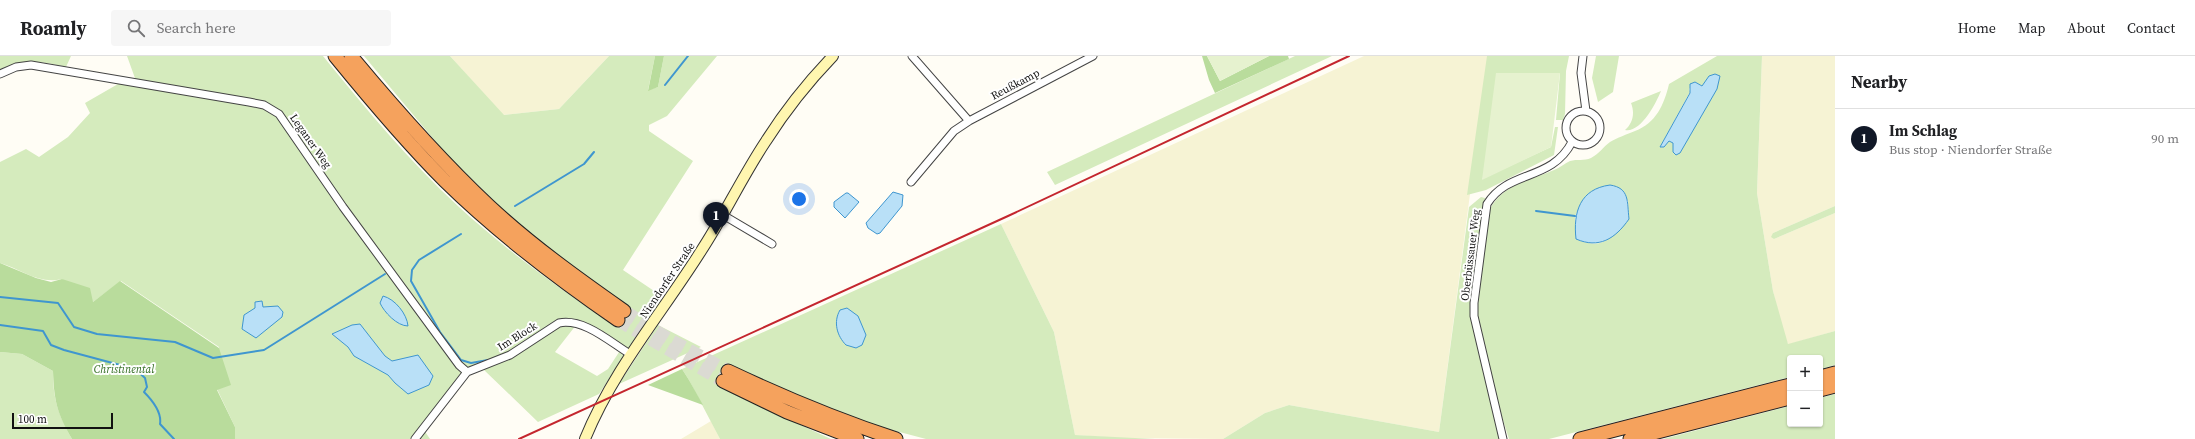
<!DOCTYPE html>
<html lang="en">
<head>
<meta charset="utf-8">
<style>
	:root { --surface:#fff; --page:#f6f6f6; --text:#202124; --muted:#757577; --line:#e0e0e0; --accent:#111827 }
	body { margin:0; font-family:"Source Serif 4",serif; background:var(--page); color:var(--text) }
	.controls { position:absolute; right:12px; bottom:12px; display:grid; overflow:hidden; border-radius:4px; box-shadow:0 1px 3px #0004 }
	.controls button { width:36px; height:36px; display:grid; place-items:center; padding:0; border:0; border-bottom:1px solid var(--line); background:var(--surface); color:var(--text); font:20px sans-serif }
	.scale { position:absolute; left:12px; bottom:10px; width:101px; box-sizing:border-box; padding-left:4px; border:2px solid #111; border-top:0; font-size:11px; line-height:14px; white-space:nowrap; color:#111; -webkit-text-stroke:3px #fff; paint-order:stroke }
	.you { position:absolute; left:799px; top:143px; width:14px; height:14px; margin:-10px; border:3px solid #fff; border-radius:50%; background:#1a73e8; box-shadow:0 0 0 6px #1a73e833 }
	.badge { display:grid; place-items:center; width:26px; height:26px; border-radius:50%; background:var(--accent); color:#fff; font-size:13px; font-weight:700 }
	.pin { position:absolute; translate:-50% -33px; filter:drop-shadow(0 1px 2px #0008) }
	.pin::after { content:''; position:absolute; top:21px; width:14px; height:12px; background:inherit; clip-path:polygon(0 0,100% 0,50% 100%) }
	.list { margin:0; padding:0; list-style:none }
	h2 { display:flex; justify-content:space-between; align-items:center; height:52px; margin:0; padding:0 16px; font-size:17px }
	h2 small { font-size:13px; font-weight:400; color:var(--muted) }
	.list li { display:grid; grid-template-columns:26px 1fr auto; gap:12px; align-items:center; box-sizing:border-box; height:60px; padding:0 16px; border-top:1px solid var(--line) }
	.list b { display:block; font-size:15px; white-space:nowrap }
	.list p { margin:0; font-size:13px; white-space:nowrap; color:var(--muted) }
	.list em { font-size:13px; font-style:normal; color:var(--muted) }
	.icon { flex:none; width:22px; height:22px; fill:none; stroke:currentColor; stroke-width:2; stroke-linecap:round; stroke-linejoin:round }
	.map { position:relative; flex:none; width:1835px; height:383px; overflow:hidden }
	header { display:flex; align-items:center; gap:24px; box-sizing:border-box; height:56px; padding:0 20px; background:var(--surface); border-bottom:1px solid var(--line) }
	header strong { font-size:19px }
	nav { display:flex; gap:22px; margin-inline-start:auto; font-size:14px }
	.search { width:280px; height:36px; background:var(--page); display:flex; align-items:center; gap:10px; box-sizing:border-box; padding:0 14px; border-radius:4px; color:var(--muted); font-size:15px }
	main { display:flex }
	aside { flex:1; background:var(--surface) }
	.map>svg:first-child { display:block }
	.farmland { fill:#f6f3d4 }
	.green { fill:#d5ebbd; fill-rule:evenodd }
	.forest { fill:#b9dc9c }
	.pitch { fill:#e6f2cf }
	.water { fill:#b9e0f7; stroke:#3f96cf }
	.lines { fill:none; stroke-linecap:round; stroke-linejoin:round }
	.stream { stroke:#3f96cf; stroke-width:2 }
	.highway-tunnel { stroke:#dbdad3; stroke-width:13; stroke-dasharray:13 6; stroke-linecap:butt }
	.street-casing { stroke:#444; stroke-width:9 }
	.secondary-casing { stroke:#333; stroke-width:12 }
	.highway-casing { stroke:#222; stroke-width:15 }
	.street { stroke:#fff; stroke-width:7 }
	.secondary { stroke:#fff6b0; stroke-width:10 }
	.highway { stroke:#f5a25d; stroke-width:13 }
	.rail { stroke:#c4262e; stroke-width:2 }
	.labels { text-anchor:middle; stroke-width:4; stroke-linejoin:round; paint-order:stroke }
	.street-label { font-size:11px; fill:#111; stroke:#fff }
	.park-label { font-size:11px; font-style:italic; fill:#2f6b1f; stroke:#fff }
</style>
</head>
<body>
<header>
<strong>Roamly</strong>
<div class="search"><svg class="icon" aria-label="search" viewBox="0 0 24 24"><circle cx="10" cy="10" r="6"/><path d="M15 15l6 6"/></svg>Search here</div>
<nav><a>Home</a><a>Map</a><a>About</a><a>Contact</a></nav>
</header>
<main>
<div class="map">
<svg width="1835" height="383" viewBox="0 0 1835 383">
	<rect width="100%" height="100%" fill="#fffdf5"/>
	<path class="farmland" d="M450,0H609L559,53L503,59Z
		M1364,0H1488L1439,376L1289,349L1265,357L1223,383L1120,382L1075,379L1054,276L1001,168Z
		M1762,0H1835V150L1773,177L1774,183L1835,157V275L1790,288H1788L1784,279L1773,235L1757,137Z
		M711,365L720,383H681Z"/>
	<path class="green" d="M0,0H71L66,11C39,5 26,3 0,14Z
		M127,0H323C365,52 409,105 459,151C507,195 561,234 615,270L628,250L528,178L446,98L364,0H450L504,59L559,53L609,0H655L648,34L658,31L664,0H717L667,60L649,69V75L693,105L623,214L663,241L599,338L538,366L484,314L475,315L458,323L422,371L430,383H235V371L217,333L219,291L121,225L93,246L62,223C39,229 21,213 0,207V106L26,93L39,101L68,81L90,57L85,47L118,28L136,25ZM580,264L623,290L608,313L597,320L555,296Z
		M1295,0H1332L1055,129L1047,116Z
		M1487,0H1569L1566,15L1565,58L1563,64H1556L1560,17L1482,123L1551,91L1555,71H1558L1554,99L1486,134L1467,139Z
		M1596,0H1619L1613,36L1598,46L1592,22Z
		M1717,0H1762L1757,137L1773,235L1788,288L1835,275V309L1820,313V302H1790V321L1549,383H1509L1496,342L1477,256L1489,155C1501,129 1530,124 1554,114C1560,112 1565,107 1570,105C1577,103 1584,105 1591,102C1599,98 1603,91 1610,86C1617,82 1627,78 1635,75C1656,67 1664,49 1669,28ZM1695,26L1702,30L1706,27L1673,96V87L1669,85L1660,91L1690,36L1689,33ZM1584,143L1628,144L1629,163C1612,182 1602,195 1576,183L1575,160Z
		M1661,35C1656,47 1641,77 1625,74C1633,67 1635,57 1631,47Z
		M1481,141L1485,142L1472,250L1500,383H1223L1265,357L1289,349L1439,376L1469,151Z
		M1835,150V157L1774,183L1771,181L1773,177Z
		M1001,168L1054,276L1075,379L1155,383H926L858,365L793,339L731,309L719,331L831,383H720L689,324L682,313Z
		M658,269L701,291L619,328Z
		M0,296L22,298L53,315C53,343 58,358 72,383H0Z
		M1835,338V383H1663L1790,350V368H1820V342Z"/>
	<path class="forest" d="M655,0H664L658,31L648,35Z
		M1202,0H1207L1220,25L1269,0H1288L1289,3L1215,37L1209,24Z
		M0,207L36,222L51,226L62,223L90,232L93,246L120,225L219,292L231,329L217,334L235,371V383H72C57,357 54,345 53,315L22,298L0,296Z
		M682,313L689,324L703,349L648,329Z"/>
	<path class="pitch" d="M1207,0H1269L1220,25Z
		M1496,17H1560L1551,91L1482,124Z"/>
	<path class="water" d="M1715,18L1720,20L1717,33L1680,97L1676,99L1673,96V87L1669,85L1664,91H1660L1690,37V28L1695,26L1702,30L1709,20Z
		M1610,129C1630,132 1627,146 1629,163C1615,183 1599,193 1576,183C1573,156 1580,133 1610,129Z
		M893,136L903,139L902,150L880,177L877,178L868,172L866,167Z
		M846,137H848L859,146L845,162L834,151V146Z
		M383,240C395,243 407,258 408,270C397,270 384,256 380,247Z
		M262,245L263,251L278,250L283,256L282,261L256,282L242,273L244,259L255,252V246Z
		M847,252L858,260L866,279L862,289L856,292L846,289C837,280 833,266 840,254Z
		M360,268L385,300L392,305L418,299L433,320L429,329L408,338L395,327L388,319L354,300L348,291L332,278L352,269Z"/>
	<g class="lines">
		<path class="stream" d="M665,29L688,0
			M515,150L584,108L594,96
			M1536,155L1575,160
			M461,178L419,204L412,214L411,225L440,276L461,304L471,307L488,304
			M0,241L58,247L74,271L97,278L175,286L213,302L264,294L385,218
			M0,269L43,275L51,289L64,294L135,313L145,322L147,331L144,336C152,344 162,356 160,368L174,383"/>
		<path class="highway-tunnel" d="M624,255L672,285L728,315
			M618,264L723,325"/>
		<g class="street-casing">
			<path id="street" d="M912,0L969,65L1093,0
				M1583,0L1581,17L1586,55
				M0,18L16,11L31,9L249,46L264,49L279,58L343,151L459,309L467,316
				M1566 72a17 17 0 1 1 34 0a17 17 0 1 1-34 0Z
				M911,126L954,75L969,65
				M723,159L772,188
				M415,383L467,316L510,299L559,267C584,262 610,286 630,298
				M1503,383L1474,260V247L1487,148C1509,113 1551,126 1572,86"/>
		</g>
		<g class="secondary-casing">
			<path id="secondary" d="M585,383C613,314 662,257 701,195C724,160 742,121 766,85C785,55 808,26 833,0"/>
		</g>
		<g class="highway-casing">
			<path id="highway" d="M335,0C370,43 406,86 445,125C498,177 557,222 618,264
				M351,0C395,53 439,103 489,150C531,189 577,222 624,255
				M728,315C783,341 838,364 896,383
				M1820,321L1835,317
				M723,325L787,356L857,383
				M1820,334L1835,330
				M1580,383L1790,329
				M1630,383L1790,342"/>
		</g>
		<use href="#street" class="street"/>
		<use href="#secondary" class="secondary"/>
		<use href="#highway" class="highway"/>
		<path class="rail" d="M519,383L1008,160L1349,0"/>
	</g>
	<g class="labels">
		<g class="street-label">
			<text transform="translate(1015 28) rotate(-28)" y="4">Reußkamp</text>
			<text transform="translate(311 85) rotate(55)" y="4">Leganer Weg</text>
			<text transform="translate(1470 199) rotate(-83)" y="4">Oberbüssauer Weg</text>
			<text transform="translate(667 224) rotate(-56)" y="4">Niendorfer Straße</text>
			<text transform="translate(517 280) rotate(-32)" y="4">Im Block</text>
		</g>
		<g class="park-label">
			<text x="124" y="317">Christinental</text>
		</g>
	</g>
</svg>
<div class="controls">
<button>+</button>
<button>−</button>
</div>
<div class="scale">100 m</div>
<div class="you"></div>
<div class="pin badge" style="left:716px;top:179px">1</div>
</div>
<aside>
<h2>Nearby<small></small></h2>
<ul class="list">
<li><span class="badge">1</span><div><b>Im Schlag</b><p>Bus stop · Niendorfer Straße</p></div><em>90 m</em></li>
</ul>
</aside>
</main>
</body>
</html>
